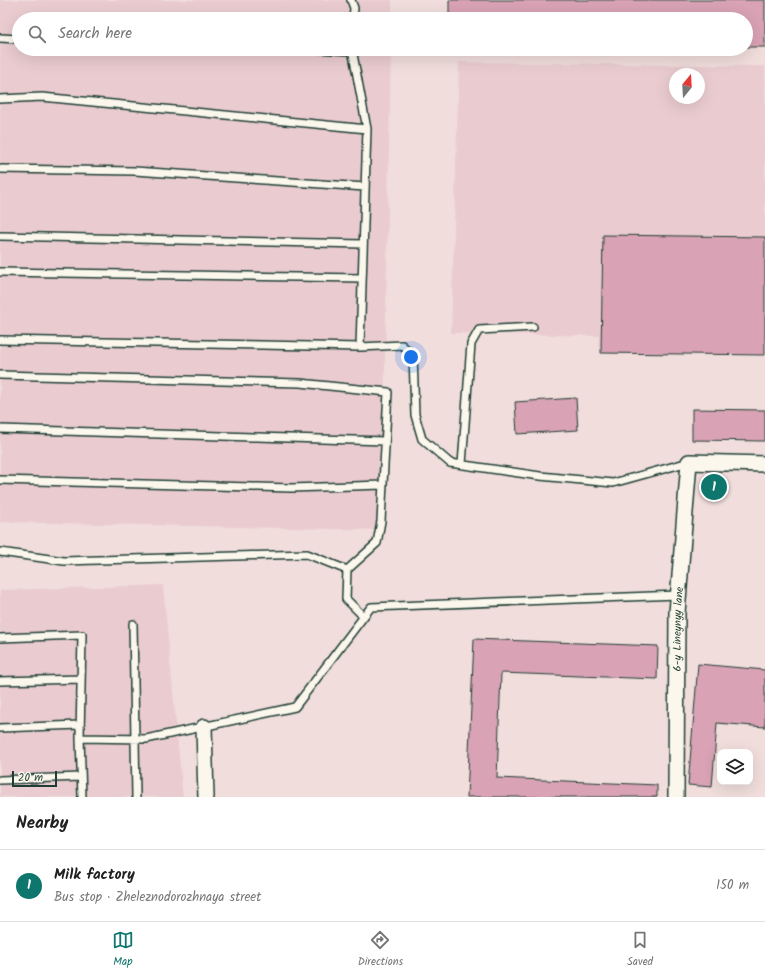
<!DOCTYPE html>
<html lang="en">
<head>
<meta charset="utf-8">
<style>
	:root { --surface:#fff; --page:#f2f2f2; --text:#222; --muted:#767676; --line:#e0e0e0; --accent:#0f766e }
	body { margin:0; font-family:Kalam,sans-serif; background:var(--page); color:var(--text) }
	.controls { position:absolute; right:12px; bottom:12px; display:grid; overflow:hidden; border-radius:8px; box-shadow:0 4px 16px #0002 }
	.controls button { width:36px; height:36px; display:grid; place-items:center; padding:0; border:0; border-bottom:1px solid var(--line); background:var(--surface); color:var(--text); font:20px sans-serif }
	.compass { position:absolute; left:669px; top:68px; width:36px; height:36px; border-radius:50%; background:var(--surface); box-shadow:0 4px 16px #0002; rotate:18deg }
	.scale { position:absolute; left:12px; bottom:10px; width:45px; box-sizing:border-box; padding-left:4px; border:2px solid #1f3d34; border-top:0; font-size:11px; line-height:14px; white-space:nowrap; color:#1f3d34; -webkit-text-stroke:3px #fbf7ec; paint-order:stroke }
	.you { position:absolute; left:411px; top:357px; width:14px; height:14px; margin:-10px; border:3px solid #fff; border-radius:50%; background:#1a73e8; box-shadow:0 0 0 6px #1a73e833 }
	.badge { display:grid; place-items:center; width:26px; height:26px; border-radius:50%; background:var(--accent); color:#fff; font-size:13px; font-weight:700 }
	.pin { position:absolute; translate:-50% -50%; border:2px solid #fff; box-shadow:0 1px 4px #0006 }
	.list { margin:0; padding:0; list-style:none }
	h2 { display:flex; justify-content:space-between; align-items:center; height:52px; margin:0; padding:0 16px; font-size:17px }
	h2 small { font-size:13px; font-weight:400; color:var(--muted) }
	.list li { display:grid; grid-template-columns:26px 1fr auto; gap:12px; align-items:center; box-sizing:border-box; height:72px; padding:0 16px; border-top:1px solid var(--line) }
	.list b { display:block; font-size:15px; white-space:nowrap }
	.list p { margin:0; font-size:13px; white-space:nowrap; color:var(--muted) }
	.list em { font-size:13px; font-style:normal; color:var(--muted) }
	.icon { flex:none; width:22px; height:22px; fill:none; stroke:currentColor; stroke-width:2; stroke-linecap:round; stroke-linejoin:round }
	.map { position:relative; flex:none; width:765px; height:797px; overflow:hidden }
	.search { position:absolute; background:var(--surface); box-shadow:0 4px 16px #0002; left:12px; right:12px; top:12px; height:44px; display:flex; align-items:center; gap:10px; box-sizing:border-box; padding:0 14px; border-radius:22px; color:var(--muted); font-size:15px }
	.sheet { height:124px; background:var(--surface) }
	nav { display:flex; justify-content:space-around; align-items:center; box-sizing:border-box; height:56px; border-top:1px solid var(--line); background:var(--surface); font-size:11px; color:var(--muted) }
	nav a { display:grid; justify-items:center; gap:2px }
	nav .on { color:var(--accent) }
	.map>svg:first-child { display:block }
	.built { fill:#eaccd0; fill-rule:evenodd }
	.building { fill:#d9a2b5; stroke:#1f3d34 }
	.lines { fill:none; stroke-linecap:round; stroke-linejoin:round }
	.service-casing { stroke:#1f3d34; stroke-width:10 }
	.minor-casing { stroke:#1f3d34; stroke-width:18 }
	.service { stroke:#fbf7ec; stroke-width:7 }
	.minor { stroke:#fbf7ec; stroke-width:15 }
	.labels { text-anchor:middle; stroke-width:4; stroke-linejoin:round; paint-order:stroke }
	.street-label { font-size:11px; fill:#1f3d34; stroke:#fbf7ec }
</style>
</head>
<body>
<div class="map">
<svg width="765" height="797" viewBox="0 0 765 797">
	<rect width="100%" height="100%" fill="#f1dedc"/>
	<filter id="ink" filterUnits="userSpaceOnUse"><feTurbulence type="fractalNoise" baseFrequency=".025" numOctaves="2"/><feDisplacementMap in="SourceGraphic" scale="8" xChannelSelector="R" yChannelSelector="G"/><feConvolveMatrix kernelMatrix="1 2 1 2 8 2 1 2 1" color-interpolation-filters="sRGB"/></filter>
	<g filter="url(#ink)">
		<path class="built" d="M0,0H392V19H19V49H391L382,530L0,522Z
			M459,62L765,66V352L598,347L599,336L451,333ZM675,74H699V98H675Z
			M163,585L183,797H0V590Z"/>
		<path class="building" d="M449,0H765V47H746V19H449Z
			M603,235L765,237V355L601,353Z
			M576,398L578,430L517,434L515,402Z
			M692,409L765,410V441L692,440Z
			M474,639L658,646L657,679L501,673L497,778L657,785V797H467Z
			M698,664L765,670V727L717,723L712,787L688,785Z"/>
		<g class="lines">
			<g class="service-casing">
				<path id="service" d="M351,0L354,8L353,19
					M0,38L19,39
					M317,49L352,51
					M0,99L42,97L367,129
					M0,169L135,171L365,187
					M0,236L363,244
					M0,272L362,278
					M0,340L360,347L367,129L352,49
					M360,347L402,345L413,355L415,415L422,439L450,463L540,476L613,483L689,462
					M0,375L300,383L388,392L381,521L377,543L347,570L346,599L363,616
					M0,429L385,441
					M462,464L471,344L479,330L533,327
					M0,480L291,488L383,485
					M0,552L64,561L307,554L347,570
					M133,624L136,797
					M0,638L82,635L80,738L82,797
					M0,681L81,679
					M0,728L80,725
					M80,738L146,739L295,707L371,607L678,595
					M0,780L81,777"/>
			</g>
			<g class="minor-casing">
				<g id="minor">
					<path d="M204,727L206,797"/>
					<path id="s1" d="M676,797L677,613L689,462L765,464"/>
				</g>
			</g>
			<use href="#service" class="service"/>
			<use href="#minor" class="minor"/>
		</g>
	</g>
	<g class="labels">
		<g class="street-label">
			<text dy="4" stroke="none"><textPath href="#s1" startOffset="168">6-y Lineynyy lane</textPath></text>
		</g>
	</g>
</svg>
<div class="controls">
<button><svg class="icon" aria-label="layers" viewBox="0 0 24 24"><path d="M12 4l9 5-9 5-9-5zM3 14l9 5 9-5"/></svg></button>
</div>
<svg class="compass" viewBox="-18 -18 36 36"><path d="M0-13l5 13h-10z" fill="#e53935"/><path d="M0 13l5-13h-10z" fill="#767676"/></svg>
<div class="scale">20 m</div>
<div class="you"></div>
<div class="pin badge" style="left:714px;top:487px">1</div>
<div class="search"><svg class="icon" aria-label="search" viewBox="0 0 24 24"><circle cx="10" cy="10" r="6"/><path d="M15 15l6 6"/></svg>Search here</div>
</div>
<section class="sheet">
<h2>Nearby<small></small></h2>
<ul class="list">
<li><span class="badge">1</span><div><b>Milk factory</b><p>Bus stop · Zheleznodorozhnaya street</p></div><em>150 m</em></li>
</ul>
</section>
<nav>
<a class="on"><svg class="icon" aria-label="map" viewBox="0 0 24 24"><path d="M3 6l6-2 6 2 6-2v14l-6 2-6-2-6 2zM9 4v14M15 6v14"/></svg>Map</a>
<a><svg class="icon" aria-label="directions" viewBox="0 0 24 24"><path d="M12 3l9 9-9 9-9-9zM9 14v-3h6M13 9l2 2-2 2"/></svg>Directions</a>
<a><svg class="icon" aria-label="saved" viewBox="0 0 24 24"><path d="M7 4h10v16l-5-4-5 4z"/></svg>Saved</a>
</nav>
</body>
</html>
